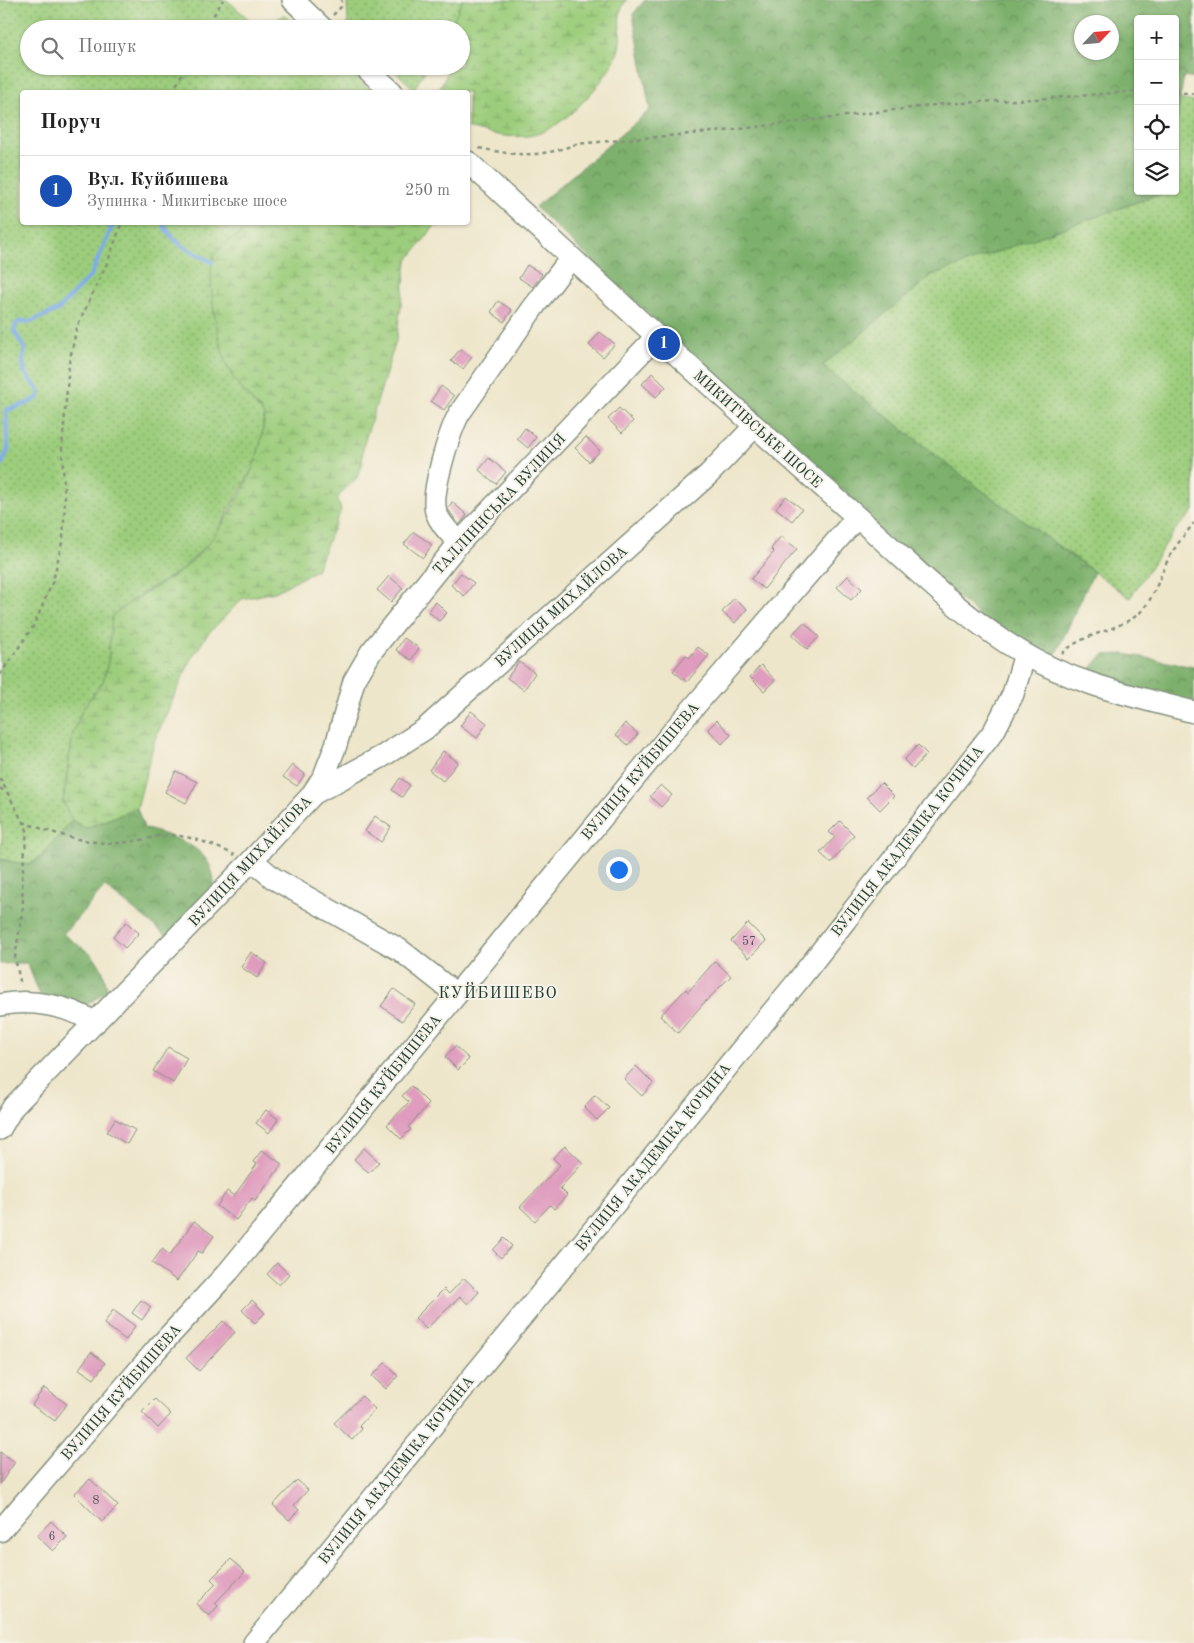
<!DOCTYPE html>
<html lang="uk">
<head>
<meta charset="utf-8">
<style>
	:root { --surface:#fff; --page:#f6f6f6; --text:#222; --muted:#767676; --line:#e0e0e0; --accent:#0b8043 }
	body { margin:0; font-family:"Old Standard TT",serif; background:var(--page); color:var(--text) }
	.controls { position:absolute; right:15px; top:15px; display:grid; overflow:hidden; border-radius:5px; box-shadow:0 1px 4px #0004 }
	.controls button { width:45px; height:45px; display:grid; place-items:center; padding:0; border:0; border-bottom:1px solid var(--line); background:var(--surface); color:var(--text); font:25px sans-serif }
	.compass { position:absolute; left:1074px; top:15px; width:45px; height:45px; border-radius:50%; background:var(--surface); box-shadow:0 1px 4px #0004; rotate:64deg }
	.you { position:absolute; left:618px; top:869px; width:18px; height:18px; margin:-12px; border:4px solid #fff; border-radius:50%; background:#1a73e8; box-shadow:0 0 0 8px #1a73e833 }
	.badge { display:grid; place-items:center; width:32px; height:32px; border-radius:50%; background:var(--accent); color:#fff; font-size:16px; font-weight:700 }
	.pin { position:absolute; translate:-50% -50%; border:2px solid #fff; box-shadow:0 1px 5px #0006 }
	.list { margin:0; padding:0; list-style:none }
	h2 { display:flex; justify-content:space-between; align-items:center; height:65px; margin:0; padding:0 20px; font-size:21px }
	h2 small { font-size:16px; font-weight:400; color:var(--muted) }
	.list li { display:grid; grid-template-columns:32px 1fr auto; gap:15px; align-items:center; box-sizing:border-box; height:70px; padding:0 20px; border-top:1px solid var(--line) }
	.list b { display:block; font-size:19px; white-space:nowrap }
	.list p { margin:0; font-size:16px; white-space:nowrap; color:var(--muted) }
	.list em { font-size:16px; font-style:normal; color:var(--muted) }
	.icon { flex:none; width:28px; height:28px; fill:none; stroke:currentColor; stroke-width:2; stroke-linecap:round; stroke-linejoin:round }
	.map { position:relative; flex:none; width:1194px; height:1643px; overflow:hidden }
	.search { position:absolute; background:var(--surface); box-shadow:0 1px 4px #0004; left:20px; top:20px; width:450px; height:55px; display:flex; align-items:center; gap:12px; box-sizing:border-box; padding:0 18px; border-radius:28px; color:var(--muted); font-size:19px }
	.panel { position:absolute; background:var(--surface); box-shadow:0 1px 4px #0004; left:20px; top:90px; width:450px; height:135px; border-radius:5px }
	.map>svg:first-child { display:block }
	.green { fill:url(#green-dots); stroke:#5e8558 }
	.forest { fill:url(#forest-crowns); stroke:#4e7650; fill-rule:evenodd }
	.wetland { fill:url(#wetland-marsh); stroke:#5e8558 }
	.lines { fill:none; stroke-linecap:round; stroke-linejoin:round }
	.stream { stroke:#7babe6; stroke-width:4.5 }
	.building { fill:#df9cbe }
	.minor-casing { stroke:#86927f; stroke-width:24 }
	.path { stroke:#86927f; stroke-width:2.5; stroke-dasharray:4 4; stroke-linecap:butt }
	.minor { stroke:#fff; stroke-width:21 }
	.labels { text-anchor:middle; stroke-width:4; stroke-linejoin:round; paint-order:stroke }
	.number-label { font-size:12px; fill:#4f5556 }
	.street-label { font-size:15px; fill:#1f3d34; stroke:#f7f3e8 }
	.neighbourhood-label { font-size:16px; letter-spacing:1px; fill:#1f3d34; stroke:#f7f3e8 }
</style>
</head>
<body>
<div class="map">
<svg width="1194" height="1643" viewBox="0 0 1194 1643">
	<defs>
		<pattern id="green-dots" width="8" height="8" patternUnits="userSpaceOnUse" patternTransform="scale(1.25)"><rect width="8" height="8" fill="#9ccd7c"/><path d="M2 2h.1M6 6h.1" fill="none" stroke="#7fa866" stroke-width="1.8" stroke-linecap="round"/></pattern>
		<pattern id="forest-crowns" width="20" height="18" patternUnits="userSpaceOnUse" patternTransform="scale(1.25)"><rect width="20" height="18" fill="#7db06c"/><path d="M2 6a3 3 0 1 1 6 0M12 15a3 3 0 1 1 6 0" fill="none" stroke="#66905a"/></pattern>
		<pattern id="wetland-marsh" width="20" height="14" patternUnits="userSpaceOnUse" patternTransform="scale(1.25)"><rect width="20" height="14" fill="#9ccd7c"/><path d="M1 5h8M5 5V1M11 12h8M15 12V8" fill="none" stroke="#7fa866"/></pattern>
	</defs>
	<rect width="100%" height="100%" fill="#f7f3e8"/>
	<filter id="ink" filterUnits="userSpaceOnUse"><feTurbulence type="fractalNoise" baseFrequency=".02" numOctaves="2"/><feDisplacementMap in="SourceGraphic" scale="10" xChannelSelector="R" yChannelSelector="G"/><feConvolveMatrix kernelMatrix="1 2 1 2 8 2 1 2 1" color-interpolation-filters="sRGB"/></filter>
	<filter id="wash" filterUnits="userSpaceOnUse"><feTurbulence type="fractalNoise" baseFrequency=".0096" numOctaves="4" result="noise"/><feDisplacementMap in="SourceGraphic" scale="20" xChannelSelector="R" yChannelSelector="G"/><feGaussianBlur stdDeviation="1.12" result="paint"/><feColorMatrix in="noise" values="0 0 0 0 0 0 0 0 0 0 0 0 0 0 0 0 0 1.4 0 .05"/><feComposite in="paint" operator="in"/></filter>
	<g filter="url(#wash)">
		<rect width="100%" height="100%" fill="#eee6ca"/>
		<path class="green" d="M0,0H227L260,29L284,15L300,29H29V66H342L369,89L368,92H22V222L260,223C246,231 227,240 216,253C203,267 220,348 227,366C235,385 252,399 264,415L261,446L254,466L214,538L180,571L130,601L108,662L103,682L83,708L73,734L63,802L72,820L40,858L29,865L0,859C0,848 5,832 0,822Z
			M347,0H463L449,29H352L348,24Z
			M390,66H428L414,89Z
			M1180,99L1194,102V511L1175,530L1130,598L965,478L822,366L932,275L1164,191H1175V126Z"/>
		<path class="forest" d="M645,0H1194V78L1184,76L1175,126V19H1138V191L1163,193L932,275L822,366L965,478L1094,572L1053,660L991,626L859,513L535,207L650,110L633,14ZM1082,22H1112V52H1082Z
			M1125,654L1194,667V706L1118,685L1089,670L1103,655Z
			M137,808L144,828C175,838 215,846 214,887L168,937L105,887L63,934C88,953 103,956 107,990C80,1013 73,1007 41,997L27,963L0,964V859L29,865L40,858L72,820L86,828Z"/>
		<path class="wetland" d="M463,0H627C614,13 623,33 619,48C613,75 566,125 540,133C517,141 490,134 468,128V92H440L439,89L448,72L445,66H461V29H449Z
			M260,223H437L407,261L396,341L363,447L362,466L356,479L341,493L337,500L341,510L316,570L275,592L242,599L208,634L191,659L155,739L137,808L85,828L72,820L63,802L73,734L83,708L103,682L108,662L112,616C133,598 157,588 179,572C219,542 265,465 264,415C252,399 235,385 227,366C219,347 203,268 216,253C227,240 246,231 260,223Z"/>
		<g class="lines">
			<path class="stream" d="M162,222C172,243 192,252 212,262
				M0,468L8,450L6,410L26,404L39,397V390C26,376 19,368 25,349L14,331L16,324L21,321L30,322L58,310L91,275L112,227L110,222"/>
		</g>
		<g id="blocks">
			<path class="building" d="M527,265L542,274L533,287L519,278Z
				M498,301L512,310L504,322L491,312Z
				M600,332L615,344L603,357L589,345Z
				M460,349L472,357L463,369L451,361Z
				M652,373L666,387L656,397L642,384Z
				M441,386L454,396L444,410L431,401Z
				M619,408L633,421L622,433L608,419Z
				M525,428L536,437L528,448L517,439Z
				M586,437L600,451L589,462L575,448Z
				M489,458L506,472L496,484L479,470Z
				M786,496L802,509L792,521L776,508Z
				M452,502L467,515L459,525L448,509Z
				M414,532L432,545L423,558L404,544Z
				M781,536L797,549L764,589L751,579L774,552L771,549Z
				M461,573L474,583L464,596L451,585Z
				M389,576L403,588L391,602L377,590Z
				M848,576L862,589L851,600L837,587Z
				M734,598L747,609L735,623L722,612Z
				M436,602L447,613L439,621L428,611Z
				M804,622L819,637L807,649L792,635Z
				M404,638L419,648L411,660L396,650Z
				M698,647L709,655L687,682L673,671L686,655L689,658Z
				M519,662L535,673L524,690L507,678Z
				M761,665L775,680L764,691L750,677Z
				M471,711L487,723L477,738L460,726Z
				M717,720L731,735L722,744L708,729Z
				M625,723L638,734L628,745L616,735Z
				M918,745L927,754L913,769L904,760Z
				M443,751L458,762L443,781L429,770Z
				M292,765L305,774L297,786L283,777Z
				M176,771L197,782L186,803L165,792Z
				M400,778L410,785L402,797L392,790Z
				M881,783L894,796L880,810L867,797Z
				M661,785L672,795L661,807L650,796Z
				M375,816L391,827L381,842L365,831Z
				M840,821L854,835L831,863L820,853L835,837L829,832Z
				M126,922L139,933L125,948L113,937Z
				M748,923L766,941L749,958L731,941Z
				M251,952L267,963L257,978L241,967Z
				M715,961L731,976L702,1005L678,1033L660,1016L686,989L688,992Z
				M394,989L415,1004L402,1021L381,1006Z
				M455,1046L469,1059L458,1070L445,1057Z
				M168,1047L187,1058L173,1083L153,1071Z
				M636,1066L653,1083L642,1096L624,1079Z
				M411,1086L429,1104L408,1127L411,1129L401,1139L387,1125L409,1102L402,1096Z
				M595,1095L609,1108L597,1120L584,1107Z
				M266,1110L278,1119L269,1133L256,1123Z
				M115,1119L135,1130L127,1144L107,1132Z
				M565,1146L583,1163L560,1188L567,1195L554,1209L550,1205L535,1221L520,1207L560,1165L553,1158Z
				M364,1148L379,1162L369,1173L354,1159Z
				M262,1150L282,1164L255,1201L252,1198L236,1220L217,1206L227,1191L234,1196L257,1164L253,1162Z
				M194,1221L214,1236L202,1253L198,1251L177,1281L152,1263L162,1249L170,1255Z
				M504,1238L512,1246L501,1258L493,1250Z
				M277,1263L289,1274L279,1285L267,1274Z
				M464,1278L479,1292L468,1304L460,1297L426,1329L415,1318L444,1289L449,1294Z
				M141,1300L151,1307L142,1320L132,1313Z
				M252,1300L265,1313L255,1323L242,1310Z
				M113,1310L135,1326L126,1340L104,1324Z
				M223,1321L235,1332L199,1371L186,1358Z
				M91,1352L105,1363L94,1379L79,1369Z
				M385,1363L398,1376L386,1389L372,1376Z
				M44,1388L67,1404L55,1421L32,1405Z
				M362,1396L375,1409L359,1426L362,1429L352,1440L334,1423Z
				M155,1399L171,1414L158,1428L142,1412Z
				M0,1452L15,1462L0,1484Z
				M90,1479L118,1506L102,1522L74,1494Z
				M297,1480L308,1490L294,1505L299,1510L289,1520L273,1505Z
				M51,1521L67,1537L53,1551L37,1536Z
				M231,1559L245,1572L215,1603L218,1606L209,1616L196,1604L216,1584L211,1579Z"/>
		</g>
	</g>
	<g filter="url(#ink)">
		<use href="#blocks" fill-opacity="0" stroke="#86927f" stroke-width="1"/>
		<g class="lines">
			<g class="minor-casing">
				<path id="minor" d="M293,0L323,29
					M364,66L392,92
					M468,162C594,278 719,396 848,509C905,558 958,615 1023,653C1074,684 1137,697 1194,712
					M459,543C450,533 440,524 436,512C430,493 450,431 459,414L533,308L571,258
					M313,793L324,776L336,745L354,681L371,652L459,543L657,336
					M252,860L273,878L400,950L456,994
					M0,1005C30,998 70,1006 95,1023
					M0,1129L13,1107L252,860L313,794L383,756L425,729L709,474L754,427
					M0,1531L157,1349L229,1271L675,729L857,517
					M254,1643L797,982L994,731L1013,694L1025,654"/>
			</g>
			<path class="path" d="M333,15L341,7L342,0
				M205,29L223,0
				M173,92L186,66
				M1175,92L1194,94
				M479,148C517,156 540,158 576,144L724,131L943,104L1051,98L1138,91
				M1062,654C1080,634 1115,632 1137,615C1156,600 1160,570 1173,551C1179,541 1187,532 1194,523
				M0,675L34,625L53,581L63,538L65,501L62,449L69,363L77,327L108,261L122,222
				M0,778L27,830L22,879L23,906L15,958L21,986
				M0,788L8,794
				M23,822C50,832 79,842 108,843C126,844 144,839 161,836C187,833 211,844 235,855"/>
			<use href="#minor" class="minor"/>
		</g>
	</g>
	<g class="labels">
		<g class="number-label">
			<text x="749" y="945">57</text>
			<text x="96" y="1504">8</text>
			<text x="52" y="1540">6</text>
		</g>
		<g class="street-label">
			<text transform="translate(758 429) rotate(42)" y="5">МИКИТІВСЬКЕ ШОСЕ</text>
			<text transform="translate(499 504) rotate(-47)" y="5">ТАЛЛІННСЬКА ВУЛИЦЯ</text>
			<text transform="translate(561 606) rotate(-42)" y="5">ВУЛИЦЯ МИХАЙЛОВА</text>
			<text transform="translate(640 771) rotate(-50)" y="5">ВУЛИЦЯ КУЙБИШЕВА</text>
			<text transform="translate(907 841) rotate(-52)" y="5">ВУЛИЦЯ АКАДЕМІКА КОЧИНА</text>
			<text transform="translate(250 861) rotate(-47)" y="5">ВУЛИЦЯ МИХАЙЛОВА</text>
			<text transform="translate(383 1084) rotate(-51)" y="5">ВУЛИЦЯ КУЙБИШЕВА</text>
			<text transform="translate(653 1157) rotate(-51)" y="5">ВУЛИЦЯ АКАДЕМІКА КОЧИНА</text>
			<text transform="translate(121 1392) rotate(-49)" y="5">ВУЛИЦЯ КУЙБИШЕВА</text>
			<text transform="translate(396 1470) rotate(-51)" y="5">ВУЛИЦЯ АКАДЕМІКА КОЧИНА</text>
		</g>
		<g class="neighbourhood-label">
			<text x="498" y="998">КУЙБИШЕВО</text>
		</g>
	</g>
</svg>
<div class="controls">
<button>+</button>
<button>−</button>
<button><svg class="icon" aria-label="locate" viewBox="0 0 24 24"><circle cx="12" cy="12" r="6"/><path d="M12 2v4M12 18v4M2 12h4M18 12h4"/></svg></button>
<button><svg class="icon" aria-label="layers" viewBox="0 0 24 24"><path d="M12 4l9 5-9 5-9-5zM3 14l9 5 9-5"/></svg></button>
</div>
<svg class="compass" viewBox="-18 -18 36 36"><path d="M0-13l5 13h-10z" fill="#e53935"/><path d="M0 13l5-13h-10z" fill="#767676"/></svg>
<div class="you"></div>
<div class="pin badge" style="left:664px;top:344px;background:#1a4fb4">1</div>
<div class="search"><svg class="icon" aria-label="search" viewBox="0 0 24 24"><circle cx="10" cy="10" r="6"/><path d="M15 15l6 6"/></svg>Пошук</div>
<section class="panel">
<h2>Поруч<small></small></h2>
<ul class="list">
<li><span class="badge" style="background:#1a4fb4">1</span><div><b>Вул. Куйбишева</b><p>Зупинка · Микитівське шосе</p></div><em>250 m</em></li>
</ul>
</section>
</div>
</body>
</html>
